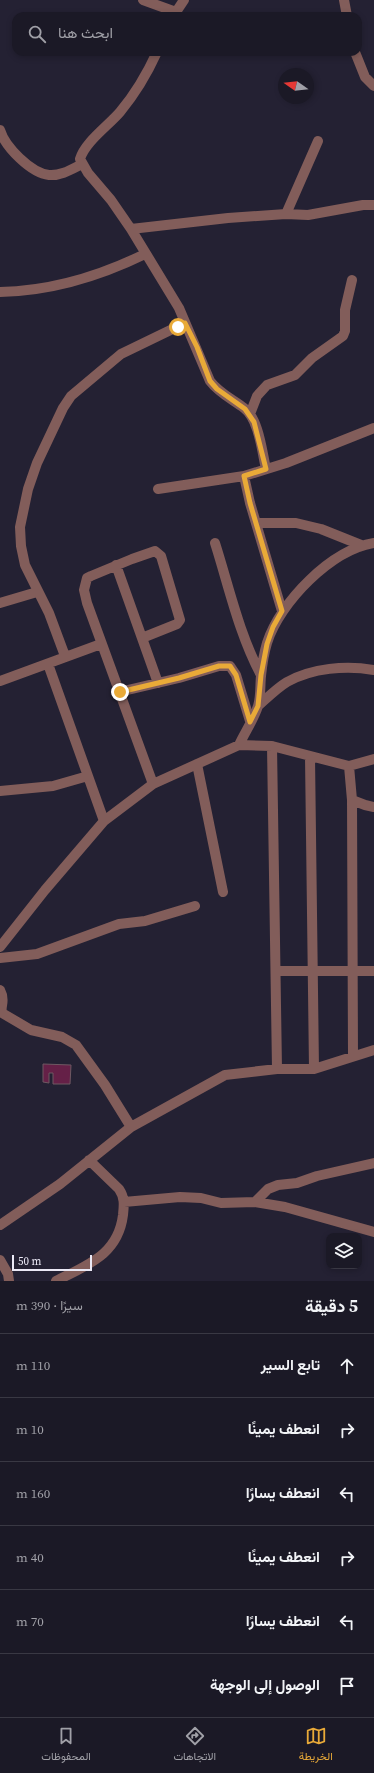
<!DOCTYPE html>
<html lang="ar">
<head>
<meta charset="utf-8">
<style>
	:root { --surface:#1b1926; --page:#24222e; --text:#f1f3f6; --muted:#a0a0a7; --line:#393843; --accent:#e9aa38 }
	body { margin:0; font-family:"Source Serif 4",Vazirmatn,serif; background:var(--page); color:var(--text); direction:rtl }
	.controls { position:absolute; right:12px; bottom:12px; display:grid; overflow:hidden; border-radius:8px; box-shadow:0 2px 6px #0003 }
	.controls button { width:36px; height:36px; display:grid; place-items:center; padding:0; border:0; border-bottom:1px solid var(--line); background:var(--surface); color:var(--text); font:20px sans-serif }
	.compass { position:absolute; left:278px; top:68px; width:36px; height:36px; border-radius:50%; background:var(--surface); box-shadow:0 2px 6px #0003; rotate:284deg }
	.scale { position:absolute; left:12px; bottom:10px; width:80px; box-sizing:border-box; padding-left:4px; border:2px solid #ebe9f6; border-top:0; font-size:11px; line-height:14px; white-space:nowrap; color:#ebe9f6; -webkit-text-stroke:3px #242133; paint-order:stroke }
	.stop { position:absolute; width:12px; height:12px; margin:-9px; border:3px solid #e9aa38; border-radius:50%; background:#fff }
	.stop.end { background:#e9aa38; border-color:#fff; box-shadow:0 1px 4px #0008 }
	.list { margin:0; padding:0; list-style:none }
	h2 { display:flex; justify-content:space-between; align-items:center; height:52px; margin:0; padding:0 16px; font-size:17px }
	h2 small { font-size:13px; font-weight:400; color:var(--muted) }
	.list li { display:grid; grid-template-columns:26px 1fr auto; gap:12px; align-items:center; box-sizing:border-box; height:64px; padding:0 16px; border-top:1px solid var(--line) }
	.list b { display:block; font-size:15px; white-space:nowrap }
	.list em { font-size:13px; font-style:normal; color:var(--muted) }
	.icon { flex:none; width:22px; height:22px; fill:none; stroke:currentColor; stroke-width:2; stroke-linecap:round; stroke-linejoin:round }
	.map { position:relative; flex:none; width:374px; height:1281px; overflow:hidden; direction:ltr }
	.search { position:absolute; background:var(--surface); box-shadow:0 2px 6px #0003; left:12px; right:12px; top:12px; height:44px; display:flex; align-items:center; gap:10px; box-sizing:border-box; padding:0 14px; border-radius:12px; color:var(--muted); font-size:15px }
	.sheet { height:436px; background:var(--surface) }
	nav { display:flex; justify-content:space-around; align-items:center; box-sizing:border-box; height:56px; border-top:1px solid var(--line); background:var(--surface); font-size:11px; color:var(--muted) }
	nav a { display:grid; justify-items:center; gap:2px }
	nav .on { color:var(--accent) }
	.map>svg:first-child { display:block }
	.building { fill:#652047; stroke:#6e5862 }
	.lines { fill:none; stroke-linecap:round; stroke-linejoin:round }
	.minor { stroke:#825d5a; stroke-width:10 }
	.route { stroke:#e9aa38; stroke-width:5 }
</style>
</head>
<body>
<div class="map">
<svg width="374" height="1281" viewBox="0 0 374 1281">
	<rect width="100%" height="100%" fill="#242133"/>
	<path class="building" d="M43,1064L71,1065L70,1084H53V1073H49V1083L43,1082Z"/>
	<g class="lines">
		<path class="minor" d="M143,0L176,12L184,0
			M344,0L347,16
			M157,52C147,74 135,94 120,112C108,126 85,142 80,159L88,173L111,200L131,229L179,308L210,381C219,393 232,399 244,408C259,419 262,452 266,469
			M355,52L365,77L374,86
			M0,130C5,147 31,173 49,175C61,176 72,169 82,164
			M286,214L318,141
			M131,229L228,218L286,214L308,215L363,205H374
			M0,292C51,291 100,276 145,254
			M250,414L257,396L267,385L295,375L312,358L343,336L345,331V310L352,280
			M244,476L250,503L282,611
			M158,489L244,476L286,463L374,428
			M256,523H296L321,529L361,545
			M215,543C229,587 239,634 261,675
			M116,565L158,683
			M0,603L37,592
			M142,638L177,624L180,620L161,556L155,551L132,559L91,576L87,578L84,590L87,603L153,784
			M65,656L49,613L25,565L21,546L20,527L28,489L37,463L63,408L71,396L121,354L185,323
			M48,664L104,821
			M0,681L101,644
			M119,692L179,678L219,666H230L236,675L250,721
			M258,706C267,698 277,688 287,682C312,668 346,665 374,670
			M239,745C245,732 254,719 258,706C261,697 260,685 261,676C262,666 264,653 267,643C280,602 331,550 374,543
			M272,746L277,1069
			M310,757L314,1069
			M197,764L223,892
			M349,766L352,800L353,1056
			M0,791L53,786L88,776
			M352,800L365,805L374,807
			M0,947L45,890L104,821L153,784L239,745L272,746L349,766L374,759
			M0,958L37,954L119,924L145,921L195,906
			M276,971H374
			M0,990C6,1001 0,1005 2,1013L31,1030L62,1037L76,1045L105,1085L131,1127
			M124,1202L180,1197L201,1198L221,1203L255,1202L285,1207L374,1232
			M255,1202L268,1189L278,1185L297,1183L317,1176L374,1163
			M0,1225L60,1184L131,1127L225,1075L277,1069H314L374,1050
			M0,1260L8,1274L9,1281
			M56,1281C87,1265 118,1255 123,1215C124,1205 125,1198 119,1189L89,1160"/>
	</g>
	<g class="lines">
		<path class="route" d="M120,692L179,678L219,666H230L236,675L250,722L258,706L261,675L267,644L273,627L282,611L250,503L244,476L266,469L254,422L245,409L217,389L210,381L197,347L185,323L178,327"/>
	</g>
</svg>
<div class="controls">
<button><svg class="icon" aria-label="layers" viewBox="0 0 24 24"><path d="M12 4l9 5-9 5-9-5zM3 14l9 5 9-5"/></svg></button>
</div>
<svg class="compass" viewBox="-18 -18 36 36"><path d="M0-13l5 13h-10z" fill="#e53935"/><path d="M0 13l5-13h-10z" fill="#a0a0a7"/></svg>
<div class="scale">50 m</div>
<div class="stop" style="left:178px;top:327px"></div>
<div class="stop end" style="left:120px;top:692px"></div>
<div class="search"><svg class="icon" aria-label="search" viewBox="0 0 24 24"><circle cx="10" cy="10" r="6"/><path d="M15 15l6 6"/></svg>ابحث هنا</div>
</div>
<section class="sheet">
<h2>5 دقيقة<small>سيرًا · 390 m</small></h2>
<ul class="list">
<li><svg class="icon" aria-label="ahead" viewBox="0 0 24 24"><path d="M12 20V5M6 11l6-6 6 6"/></svg><div><b>تابع السير</b></div><em>110 m</em></li>
<li><svg class="icon" aria-label="right" viewBox="0 0 24 24"><path d="M7 20v-9h11M14 6l5 5-5 5"/></svg><div><b>انعطف يمينًا</b></div><em>10 m</em></li>
<li><svg class="icon" aria-label="left" viewBox="0 0 24 24"><path d="M17 20v-9H6M10 6l-5 5 5 5"/></svg><div><b>انعطف يسارًا</b></div><em>160 m</em></li>
<li><svg class="icon" aria-label="right" viewBox="0 0 24 24"><path d="M7 20v-9h11M14 6l5 5-5 5"/></svg><div><b>انعطف يمينًا</b></div><em>40 m</em></li>
<li><svg class="icon" aria-label="left" viewBox="0 0 24 24"><path d="M17 20v-9H6M10 6l-5 5 5 5"/></svg><div><b>انعطف يسارًا</b></div><em>70 m</em></li>
<li><svg class="icon" aria-label="arrive" viewBox="0 0 24 24"><path d="M6 21V4h12l-3 4 3 4H6"/></svg><div><b>الوصول إلى الوجهة</b></div></li>
</ul>
</section>
<nav>
<a class="on"><svg class="icon" aria-label="map" viewBox="0 0 24 24"><path d="M3 6l6-2 6 2 6-2v14l-6 2-6-2-6 2zM9 4v14M15 6v14"/></svg>الخريطة</a>
<a><svg class="icon" aria-label="directions" viewBox="0 0 24 24"><path d="M12 3l9 9-9 9-9-9zM9 14v-3h6M13 9l2 2-2 2"/></svg>الاتجاهات</a>
<a><svg class="icon" aria-label="saved" viewBox="0 0 24 24"><path d="M7 4h10v16l-5-4-5 4z"/></svg>المحفوظات</a>
</nav>
</body>
</html>
